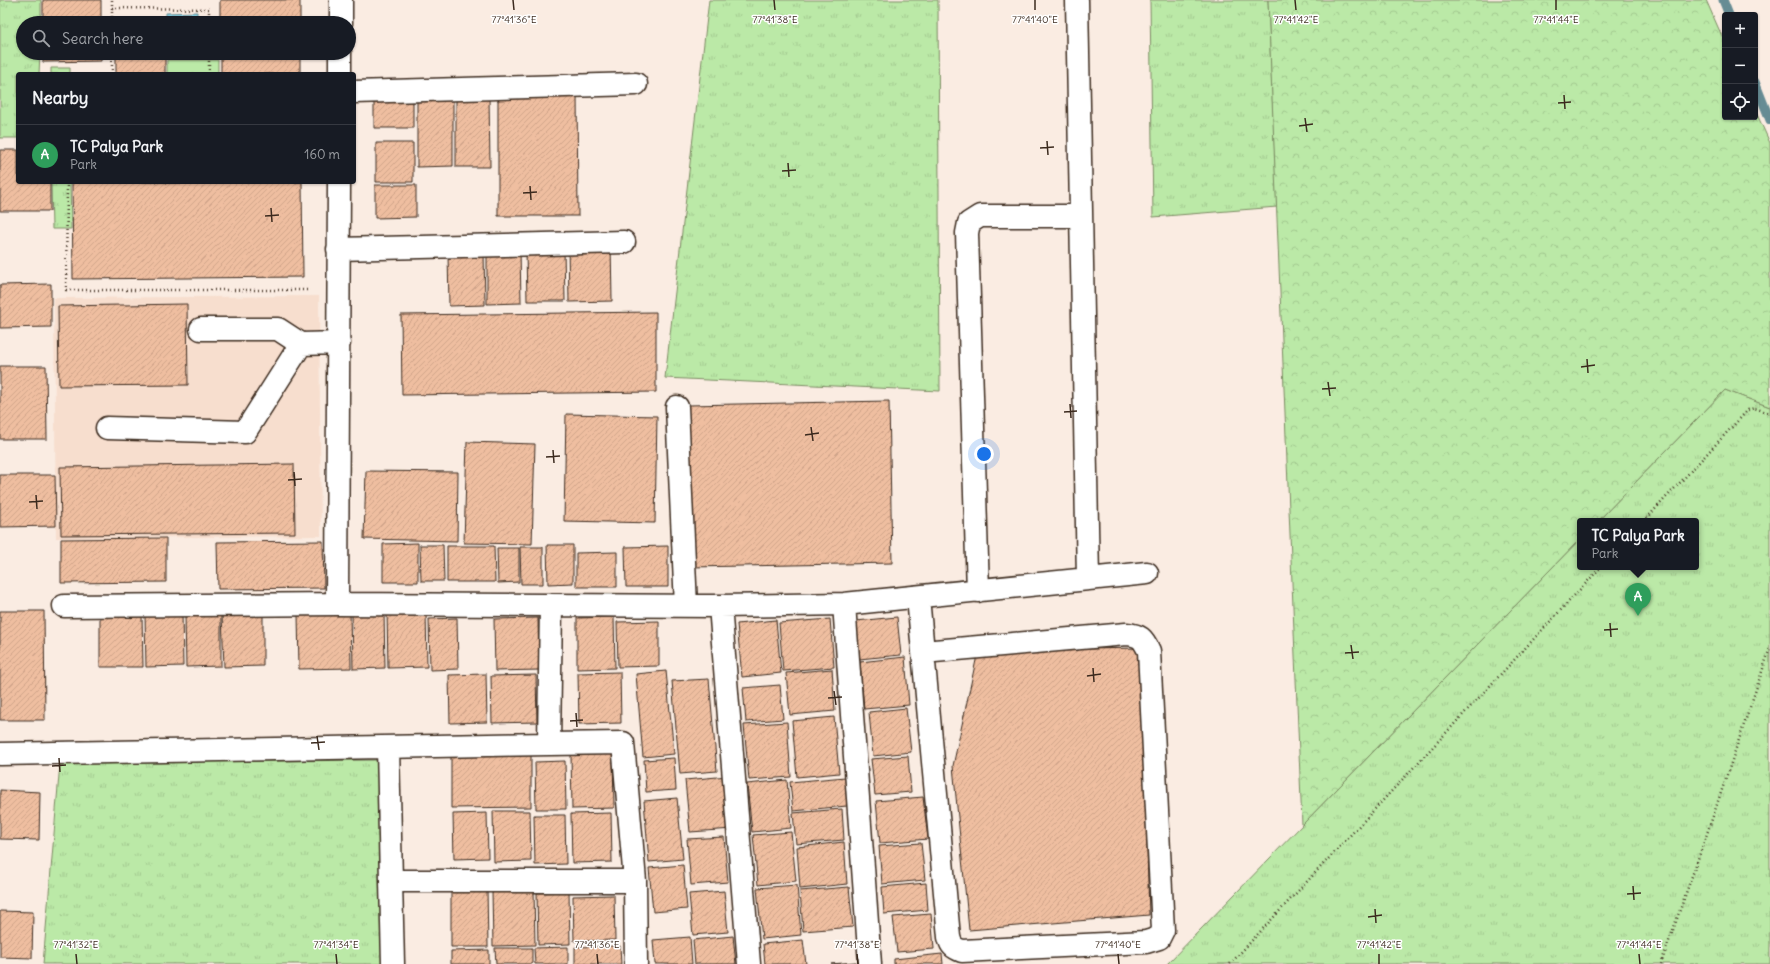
<!DOCTYPE html>
<html lang="en">
<head>
<meta charset="utf-8">
<style>
	:root { --surface:#171b24; --page:#20242c; --text:#f1f3f6; --muted:#9ea1a6; --line:#363941; --accent:#d1495b }
	body { margin:0; font-family:Delius,sans-serif; background:var(--page); color:var(--text) }
	.controls { position:absolute; right:12px; top:12px; display:grid; overflow:hidden; border-radius:4px; box-shadow:0 1px 3px #0004 }
	.controls button { width:36px; height:36px; display:grid; place-items:center; padding:0; border:0; border-bottom:1px solid var(--line); background:var(--surface); color:var(--text); font:20px sans-serif }
	.you { position:absolute; left:984px; top:454px; width:14px; height:14px; margin:-10px; border:3px solid #fff; border-radius:50%; background:#1a73e8; box-shadow:0 0 0 6px #1a73e833 }
	.badge { display:grid; place-items:center; width:26px; height:26px; border-radius:50%; background:var(--accent); color:#fff; font-size:13px; font-weight:700 }
	.pin { position:absolute; translate:-50% -33px; filter:drop-shadow(0 1px 2px #0008) }
	.pin::after { content:''; position:absolute; top:21px; width:14px; height:12px; background:inherit; clip-path:polygon(0 0,100% 0,50% 100%) }
	.popup { position:absolute; left:1577px; top:518px; width:122px; height:52px; box-sizing:border-box; display:grid; place-content:center; border-radius:4px; background:var(--surface); filter:drop-shadow(0 1px 3px #0005); font-size:13px; white-space:nowrap; color:var(--muted) }
	.popup b { font-size:15px; color:var(--text) }
	.popup::after { content:''; position:absolute; left:50%; top:100%; margin-left:-8px; border:8px solid transparent; border-top-color:var(--surface) }
	.list { margin:0; padding:0; list-style:none }
	h2 { display:flex; justify-content:space-between; align-items:center; height:52px; margin:0; padding:0 16px; font-size:17px }
	h2 small { font-size:13px; font-weight:400; color:var(--muted) }
	.list li { display:grid; grid-template-columns:26px 1fr auto; gap:12px; align-items:center; box-sizing:border-box; height:60px; padding:0 16px; border-top:1px solid var(--line) }
	.list b { display:block; font-size:15px; white-space:nowrap }
	.list p { margin:0; font-size:13px; white-space:nowrap; color:var(--muted) }
	.list em { font-size:13px; font-style:normal; color:var(--muted) }
	.icon { flex:none; width:22px; height:22px; fill:none; stroke:currentColor; stroke-width:2; stroke-linecap:round; stroke-linejoin:round }
	.map { position:relative; flex:none; width:1770px; height:964px; overflow:hidden }
	.search { position:absolute; background:var(--surface); box-shadow:0 1px 3px #0004; left:16px; top:16px; width:340px; height:44px; display:flex; align-items:center; gap:10px; box-sizing:border-box; padding:0 14px; border-radius:22px; color:var(--muted); font-size:15px }
	.panel { position:absolute; background:var(--surface); box-shadow:0 1px 3px #0004; left:16px; top:72px; width:340px; height:112px; border-radius:4px }
	.map>svg:first-child { display:block }
	.built { fill:#f7dece }
	.grass { fill:url(#grass-tufts); stroke:#7b8a62 }
	.forest { fill:url(#forest-crowns); stroke:#7b8a62 }
	.garden { fill:#bbe9a7; stroke:#7b8a62 }
	.water { fill:#82cee2; stroke:#668c94 }
	.lines { fill:none; stroke-linecap:round; stroke-linejoin:round }
	.stream { stroke:#668c94; stroke-width:9 }
	.building { fill:url(#building-hatch); stroke:#3b2a1e }
	.minor-casing { stroke:#3b2a1e; stroke-width:25 }
	.path { stroke:#3b2a1e; stroke-width:2.5; stroke-dasharray:1 3; stroke-linecap:butt }
	.minor { stroke:#fff; stroke-width:22 }
	.ticks { fill:none; stroke:#3b2a1e; stroke-width:1.5 }
	.ticks-label { font-size:10px; text-anchor:middle; fill:#3b2a1e; stroke:#fff; stroke-width:3; stroke-linejoin:round; paint-order:stroke }
</style>
</head>
<body>
<div class="map">
<svg width="1770" height="964" viewBox="0 0 1770 964">
	<defs>
		<pattern id="grass-tufts" width="24" height="20" patternUnits="userSpaceOnUse"><rect width="24" height="20" fill="#bbe9a7"/><path d="M3 7l-1-3M5 7V3M7 7l1-3M15 17l-1-3M17 17v-4M19 17l1-3" fill="none" stroke="#a2c88f"/></pattern>
		<pattern id="forest-crowns" width="20" height="18" patternUnits="userSpaceOnUse"><rect width="20" height="18" fill="#bbe9a7"/><path d="M2 6a3 3 0 1 1 6 0M12 15a3 3 0 1 1 6 0" fill="none" stroke="#a2c88f"/></pattern>
		<pattern id="building-hatch" width="6" height="6" patternUnits="userSpaceOnUse"><rect width="6" height="6" fill="#efbea0"/><path d="M-1 1l2-2M0 6l6-6M5 7l2-2" fill="none" stroke="#cea389"/></pattern>
	</defs>
	<rect width="100%" height="100%" fill="#faece2"/>
	<filter id="ink" filterUnits="userSpaceOnUse"><feTurbulence type="fractalNoise" baseFrequency=".025" numOctaves="2"/><feDisplacementMap in="SourceGraphic" scale="8" xChannelSelector="R" yChannelSelector="G"/><feConvolveMatrix kernelMatrix="1 2 1 2 8 2 1 2 1" color-interpolation-filters="sRGB"/></filter>
	<g filter="url(#ink)">
		<path class="built" d="M319,296L321,536L56,538L54,298Z"/>
		<path class="grass" d="M0,0H41V23H23V53H40L39,74H18V138H0Z
			M709,0H938L940,391L665,378Z
			M1150,0H1268L1277,207L1153,217Z
			M51,68H70V74H51Z
			M51,182H70L71,229H52Z
			M1725,390L1770,407V964H1167L1580,539V567H1696V521H1598Z
			M381,760L382,964H43L60,763Z"/>
		<path class="forest" d="M1268,0H1706L1725,43V117H1755V110L1770,143V407L1725,390L1598,521H1580V539L1302,825Z"/>
		<path class="garden" d="M167,60H218V74H167Z"/>
		<path class="water" d="M197,12V23H166V13Z
			M167,53H197V57H167Z"/>
		<g class="lines">
			<path class="stream" d="M1723,0L1729,15
				M1755,82L1770,120"/>
		</g>
		<path class="building" d="M43,0H101V23H43Z
			M220,0H300V23H220Z
			M43,53H101V61L43,62Z
			M116,53H165V74H116Z
			M221,53H300V74H221Z
			M577,92L578,216H498V93Z
			M374,95H413V128H374Z
			M417,95H453V166L417,167Z
			M456,97H489L490,167H456Z
			M376,143H413V182H376Z
			M0,150H18V182H50V211H0Z
			M72,182H166V183L302,182L303,277L73,279Z
			M375,185H416V217L375,218Z
			M611,244L612,301L569,302L568,245Z
			M520,250L521,303L487,304V251Z
			M564,250L565,301H527L526,251Z
			M484,253L485,305L449,306L448,254Z
			M51,284V327L0,328V285Z
			M187,304L188,385L59,386L58,306Z
			M656,312V392L402,395L401,315Z
			M0,366H46L47,439H0Z
			M889,401L892,563L692,567L688,405Z
			M566,414L657,416L655,523L564,521Z
			M467,442L535,444L532,544L464,543Z
			M294,464L295,533L61,535L60,467Z
			M366,471L458,472L457,541L364,539Z
			M0,475H55L56,526L0,527Z
			M166,538V582L61,583V539Z
			M323,541L324,588L218,589L217,542Z
			M418,543V582H383V544Z
			M420,545H443L444,581H421Z
			M547,545H573V583L548,584Z
			M447,546H494L495,582H447Z
			M668,546V587H626L625,547Z
			M520,547H543V584H521Z
			M497,548H519V582L498,583Z
			M617,552V587H576V553Z
			M0,611H44L45,720H0Z
			M426,611L427,667L388,668L387,612Z
			M350,612L351,668L299,669L298,614Z
			M384,612L385,668L353,669L352,613Z
			M182,614L183,666L146,667L145,615Z
			M263,614V666L224,667L222,615Z
			M142,615L143,667H100V616Z
			M185,616H221V666L186,667Z
			M614,617L615,668L577,669V618Z
			M897,617L901,655L859,659L856,621Z
			M457,618L458,669L430,670L429,619Z
			M538,618L539,670L495,671L494,619Z
			M830,619L834,667L783,671L779,623Z
			M776,620L781,673L742,677L737,624Z
			M659,621V666L618,667L617,622Z
			M1141,648L1149,915L969,930L953,766L978,651Z
			M905,657L909,705L864,709L860,662Z
			M832,669L835,711L790,715L786,673Z
			M666,671L674,754L643,757L636,674Z
			M620,672L621,723L579,724L578,673Z
			M486,674L487,722L450,723L449,675Z
			M536,675L537,722L492,723L491,676Z
			M709,679L717,771L680,774L672,681Z
			M780,685L783,719L746,722L743,688Z
			M906,708L911,752L873,756L869,712Z
			M834,717L839,773L797,777L792,721Z
			M787,722L791,777L749,780L744,725Z
			M531,751V807L451,808V752Z
			M571,754H613L614,808L572,809Z
			M908,756L911,792L875,795L871,759Z
			M674,758L676,790L646,792L644,760Z
			M565,761L566,809H536L535,762Z
			M728,776L733,829L690,832L685,780Z
			M845,777L847,806L793,811L790,782Z
			M787,780L791,828L752,832L747,784Z
			M0,790L40,792L39,840L0,839Z
			M923,797L928,839L880,843L876,801Z
			M677,798L683,859L649,862L644,801Z
			M842,809L844,840L796,844L793,813Z
			M493,811H530L531,861L494,862Z
			M487,813L488,858L454,859L453,814Z
			M611,813L612,862L572,863L571,814Z
			M534,815H565L566,864L535,865Z
			M791,832L796,881L758,885L753,835Z
			M724,837L728,882L691,885L687,839Z
			M844,842L847,884L800,889L797,847Z
			M921,843L925,880L882,884L879,846Z
			M683,865L687,909L653,912L649,868Z
			M926,883L928,910L884,914L882,887Z
			M797,885L801,935L762,939L757,888Z
			M849,887L853,927L803,931L800,891Z
			M487,889L488,947H451V890Z
			M492,890H534L535,945L493,946Z
			M724,891L728,932L693,935L689,894Z
			M569,892L570,944L538,945L537,893Z
			M614,895L615,940L574,941L573,896Z
			M0,911L33,912L32,958L0,957Z
			M931,914L934,949L897,952L893,917Z
			M733,936L736,964H695L693,940Z
			M690,937L692,964H655L653,940Z
			M803,940L806,964H765L763,944Z
			M620,946L621,964H575V947Z
			M568,947V964H535L534,948Z
			M495,948H532V964H496Z
			M489,950V964H451V951Z
			M942,954L943,964H894V959Z
			M856,962V964H831Z"/>
		<g class="lines">
			<g class="minor-casing">
				<path id="minor" d="M1077,0L1088,579
					M341,23V0
					M340,74V53
					M354,92L636,84
					M338,249L624,242
					M201,329H278L301,344L339,343
					M677,407L686,606
					M107,428L245,432L301,344
					M978,591L967,233L969,223L980,216H1081
					M918,597L949,937C951,946 954,948 962,951L1146,942L1159,938L1163,930L1149,651C1143,638 1140,635 1126,634L923,652
					M337,604L339,182
					M844,604L870,964
					M64,606L337,604L720,606L844,604L1147,573
					M720,606L749,964
					M549,744L623,743L635,881L636,964
					M388,747L391,881
					M0,754L549,744L551,605
					M393,964L391,881H635"/>
			</g>
			<path class="path" d="M112,0V23
				M112,8L209,9V23
				M112,53V74
				M209,74V53
				M67,182L66,290H310
				M1644,521L1748,410L1754,408L1770,413
				M1230,964L1601,567
				M1661,964L1710,825L1770,648"/>
			<use href="#minor" class="minor"/>
		</g>
	</g>
	<path class="ticks" d="M513,0L514,10M774,0L775,10M1035,0V10M1295,0L1296,10M1556,0V10M1564,95L1565,109M1558,103L1571,102M1305,118L1307,132M1299,126L1313,124M1047,141L1048,155M1040,148L1054,147M788,163L789,177M782,171L796,170M530,186L531,200M523,193L537,192M271,208L272,222M265,216L279,215M1587,359L1588,373M1581,367L1595,365M1328,382L1330,396M1322,389L1336,388M1070,404L1071,418M1064,412L1077,411M811,427L813,441M805,435L819,433M553,450L554,463M546,457L560,456M294,472L295,486M288,480L302,479M36,495L37,509M29,502L43,501M1610,623L1611,637M1604,630L1618,629M1351,645L1353,659M1345,653L1359,652M1093,668L1094,682M1087,676L1101,674M834,691L836,705M828,698L842,697M576,713L577,727M570,721L583,720M317,736L319,750M311,743L325,742M59,758L60,772M52,766L66,765M1633,886L1634,900M1627,894L1641,893M1375,909L1376,923M1368,917L1382,915M76,954L77,964M336,954L337,964M597,954L598,964M857,954L858,964M1118,954L1119,964M1379,954V964M1639,954L1640,964"/>
	<g class="ticks-label">
		<text x="514" y="23">77°41'36"E</text>
		<text x="775" y="23">77°41'38"E</text>
		<text x="1035" y="23">77°41'40"E</text>
		<text x="1296" y="23">77°41'42"E</text>
		<text x="1556" y="23">77°41'44"E</text>
		<text x="76" y="948">77°41'32"E</text>
		<text x="336" y="948">77°41'34"E</text>
		<text x="597" y="948">77°41'36"E</text>
		<text x="857" y="948">77°41'38"E</text>
		<text x="1118" y="948">77°41'40"E</text>
		<text x="1379" y="948">77°41'42"E</text>
		<text x="1639" y="948">77°41'44"E</text>
	</g>
</svg>
<div class="controls">
<button>+</button>
<button>−</button>
<button><svg class="icon" aria-label="locate" viewBox="0 0 24 24"><circle cx="12" cy="12" r="6"/><path d="M12 2v4M12 18v4M2 12h4M18 12h4"/></svg></button>
</div>
<div class="you"></div>
<div class="pin badge" style="left:1638px;top:616px;background:#2e9e5b">A</div>
<div class="popup"><b>TC Palya Park</b>Park</div>
<div class="search"><svg class="icon" aria-label="search" viewBox="0 0 24 24"><circle cx="10" cy="10" r="6"/><path d="M15 15l6 6"/></svg>Search here</div>
<section class="panel">
<h2>Nearby<small></small></h2>
<ul class="list">
<li><span class="badge" style="background:#2e9e5b">A</span><div><b>TC Palya Park</b><p>Park</p></div><em>160 m</em></li>
</ul>
</section>
</div>
</body>
</html>
